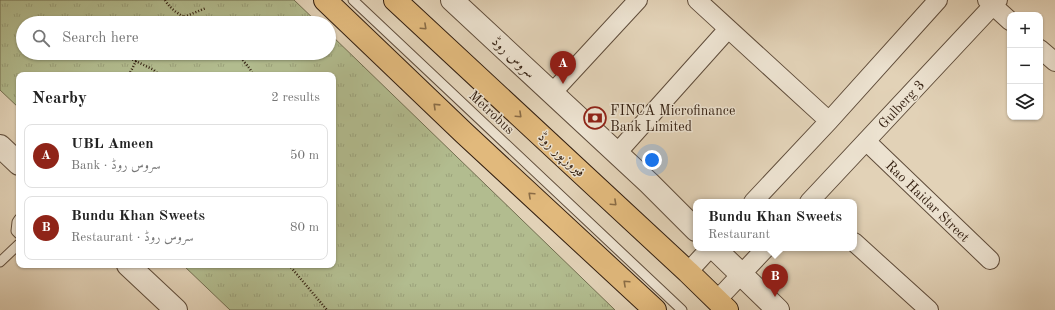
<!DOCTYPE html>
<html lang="en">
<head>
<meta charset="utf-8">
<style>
	:root { --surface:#fff; --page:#f6f6f6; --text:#222; --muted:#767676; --line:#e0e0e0; --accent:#8f2418 }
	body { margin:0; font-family:"Old Standard TT",Amiri,serif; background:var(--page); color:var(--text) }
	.controls { position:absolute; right:12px; top:12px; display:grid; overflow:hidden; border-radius:8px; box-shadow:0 1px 3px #0004 }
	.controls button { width:36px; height:36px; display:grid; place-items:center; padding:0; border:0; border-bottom:1px solid var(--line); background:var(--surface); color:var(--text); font:20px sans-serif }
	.you { position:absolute; left:652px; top:160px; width:14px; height:14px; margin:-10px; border:3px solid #fff; border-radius:50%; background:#1a73e8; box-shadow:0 0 0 6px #1a73e833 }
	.badge { display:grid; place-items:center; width:26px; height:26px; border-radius:50%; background:var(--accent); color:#fff; font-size:13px; font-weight:700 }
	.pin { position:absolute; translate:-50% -33px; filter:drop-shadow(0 1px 2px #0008) }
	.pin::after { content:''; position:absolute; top:21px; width:14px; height:12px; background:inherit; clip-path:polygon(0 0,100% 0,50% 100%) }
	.popup { position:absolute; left:693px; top:199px; width:164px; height:52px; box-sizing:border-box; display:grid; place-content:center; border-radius:8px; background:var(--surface); filter:drop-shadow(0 1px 3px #0005); font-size:13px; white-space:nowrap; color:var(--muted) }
	.popup b { font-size:15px; color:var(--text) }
	.popup::after { content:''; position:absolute; left:50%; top:100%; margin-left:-8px; border:8px solid transparent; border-top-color:var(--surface) }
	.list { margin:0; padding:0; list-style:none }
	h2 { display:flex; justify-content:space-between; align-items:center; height:52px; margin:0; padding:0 16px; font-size:17px }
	h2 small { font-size:13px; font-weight:400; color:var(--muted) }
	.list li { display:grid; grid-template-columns:26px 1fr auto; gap:12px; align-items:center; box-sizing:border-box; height:64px; margin:0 8px 8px; padding:0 8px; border:1px solid var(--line); border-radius:8px }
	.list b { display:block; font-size:15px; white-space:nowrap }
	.list p { margin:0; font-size:13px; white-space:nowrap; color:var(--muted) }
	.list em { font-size:13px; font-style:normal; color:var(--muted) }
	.icon { flex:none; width:22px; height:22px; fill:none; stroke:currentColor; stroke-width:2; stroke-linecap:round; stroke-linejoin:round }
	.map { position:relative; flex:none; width:1055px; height:310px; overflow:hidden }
	.search { position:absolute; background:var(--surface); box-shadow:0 1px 3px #0004; left:16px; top:16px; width:320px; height:44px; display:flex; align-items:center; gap:10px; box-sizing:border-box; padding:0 14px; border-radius:22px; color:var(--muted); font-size:15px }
	.panel { position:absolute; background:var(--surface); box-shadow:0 1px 3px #0004; left:16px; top:72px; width:320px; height:196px; border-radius:8px }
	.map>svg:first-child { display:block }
	.grass { fill:url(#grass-tufts); stroke:#726e50 }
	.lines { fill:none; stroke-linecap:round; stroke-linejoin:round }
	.service-casing { stroke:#5f4c3a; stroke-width:11 }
	.minor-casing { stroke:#5f4c3a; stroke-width:20 }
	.tertiary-casing { stroke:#5f4c3a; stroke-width:24 }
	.primary-casing { stroke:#331f10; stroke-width:24 }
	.path { stroke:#331f10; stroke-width:2.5; stroke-dasharray:1 2; stroke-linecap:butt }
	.service { stroke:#ece2d0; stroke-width:9 }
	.minor { stroke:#ece2d0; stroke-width:18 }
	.tertiary { stroke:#ece2d0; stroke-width:22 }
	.primary { stroke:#e1b97c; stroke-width:22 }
	.oneway { stroke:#8a6c46 }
	.labels { text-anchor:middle; stroke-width:3; stroke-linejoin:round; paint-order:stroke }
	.street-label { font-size:14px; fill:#331f10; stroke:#ece2d0 }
	.poi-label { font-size:14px; fill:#331f10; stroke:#ece2d0; text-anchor:start }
</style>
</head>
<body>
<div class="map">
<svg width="1055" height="310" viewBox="0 0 1055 310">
	<defs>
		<pattern id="grass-tufts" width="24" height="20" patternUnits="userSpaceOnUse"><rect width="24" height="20" fill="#b2bc8f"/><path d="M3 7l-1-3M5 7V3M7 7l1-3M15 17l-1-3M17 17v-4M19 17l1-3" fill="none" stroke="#9aa17a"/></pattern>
	</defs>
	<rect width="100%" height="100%" fill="#e2d2b7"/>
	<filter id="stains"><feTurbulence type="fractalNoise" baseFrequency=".005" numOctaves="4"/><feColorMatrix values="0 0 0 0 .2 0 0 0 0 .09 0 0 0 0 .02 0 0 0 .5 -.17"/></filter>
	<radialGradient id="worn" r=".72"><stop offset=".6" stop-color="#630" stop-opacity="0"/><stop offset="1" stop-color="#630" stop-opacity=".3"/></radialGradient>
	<path class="grass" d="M0,0H294L318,23H23V53H329V33L615,310H230L183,265H333V75H19V108L0,90Z"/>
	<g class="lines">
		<g class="service-casing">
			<path id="service" d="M353,0L682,310
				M19,219L17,222L16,231L19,234
				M0,262L19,244"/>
		</g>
		<g class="minor-casing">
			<path id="minor" d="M697,0L829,121
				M987,0L1010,21
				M1040,49L1055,62
				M552,93L638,0
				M866,141L990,260
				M617,153L728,29
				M753,202L829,121L938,0
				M809,202L998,0
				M854,242L929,310
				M688,272L710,248
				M717,300L766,248"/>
		</g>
		<g class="tertiary-casing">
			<path id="tertiary" d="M452,0L649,183L696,230
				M0,146L19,164
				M714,248L778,310
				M128,265L176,310"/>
		</g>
		<g class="primary-casing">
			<path id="primary" d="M325,0L464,133L655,310
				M395,0L688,272L727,310"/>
		</g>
		<path class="path" d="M165,0C172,12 183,16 195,23
			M174,23L184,17L206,8
			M119,53L154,70L159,75
			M237,53L250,69L253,75
			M129,75L136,61L143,53
			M254,265L260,266L270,265
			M289,265L327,310"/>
		<use href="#service" class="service"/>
		<use href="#minor" class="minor"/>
		<use href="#tertiary" class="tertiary"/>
		<use href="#primary" class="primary"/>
	</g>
	<defs><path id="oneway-chevron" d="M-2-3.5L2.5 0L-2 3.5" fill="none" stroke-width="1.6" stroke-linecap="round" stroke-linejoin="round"/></defs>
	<g class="oneway">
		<use href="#oneway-chevron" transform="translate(424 27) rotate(43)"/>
		<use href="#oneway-chevron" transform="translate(436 106) rotate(-136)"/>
		<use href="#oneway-chevron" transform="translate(519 115) rotate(43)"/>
		<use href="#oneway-chevron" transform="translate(531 195) rotate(-137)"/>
		<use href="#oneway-chevron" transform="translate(614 203) rotate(43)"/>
		<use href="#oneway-chevron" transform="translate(626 283) rotate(-137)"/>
	</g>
	<defs>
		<g id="bank-ring" transform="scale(1.15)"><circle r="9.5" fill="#ece2d0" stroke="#8f2418" stroke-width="1.5"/><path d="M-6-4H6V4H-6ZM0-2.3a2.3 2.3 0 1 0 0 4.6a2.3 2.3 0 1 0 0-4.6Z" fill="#8f2418"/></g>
	</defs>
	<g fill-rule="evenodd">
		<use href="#bank-ring" x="595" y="118"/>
	</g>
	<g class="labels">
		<g class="street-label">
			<text transform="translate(514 57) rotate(43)" y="5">سروس روڈ</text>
			<text transform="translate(901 104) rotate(-47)" y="5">Gulberg 3</text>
			<text transform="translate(492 112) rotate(43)" y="5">Metrobus</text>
			<text transform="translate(562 154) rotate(43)" y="5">فیروزپور روڈ</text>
			<text transform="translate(928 201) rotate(44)" y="5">Rao Haidar Street</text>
		</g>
		<g class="poi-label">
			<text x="610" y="115">FINCA Microfinance<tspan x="610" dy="16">Bank Limited</tspan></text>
		</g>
	</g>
	<rect width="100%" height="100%" filter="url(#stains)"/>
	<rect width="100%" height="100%" fill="url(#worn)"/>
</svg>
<div class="controls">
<button>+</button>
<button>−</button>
<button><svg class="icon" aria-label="layers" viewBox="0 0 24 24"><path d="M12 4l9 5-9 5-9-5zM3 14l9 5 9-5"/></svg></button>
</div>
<div class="you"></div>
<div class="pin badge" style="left:563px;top:84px">A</div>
<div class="pin badge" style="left:775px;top:297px">B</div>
<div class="popup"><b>Bundu Khan Sweets</b>Restaurant</div>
<div class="search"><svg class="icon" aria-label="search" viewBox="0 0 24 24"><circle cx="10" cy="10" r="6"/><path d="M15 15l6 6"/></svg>Search here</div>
<section class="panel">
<h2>Nearby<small>2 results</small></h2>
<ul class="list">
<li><span class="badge">A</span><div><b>UBL Ameen</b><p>Bank · سروس روڈ</p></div><em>50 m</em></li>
<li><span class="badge">B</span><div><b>Bundu Khan Sweets</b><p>Restaurant · سروس روڈ</p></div><em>80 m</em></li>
</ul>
</section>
</div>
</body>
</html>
